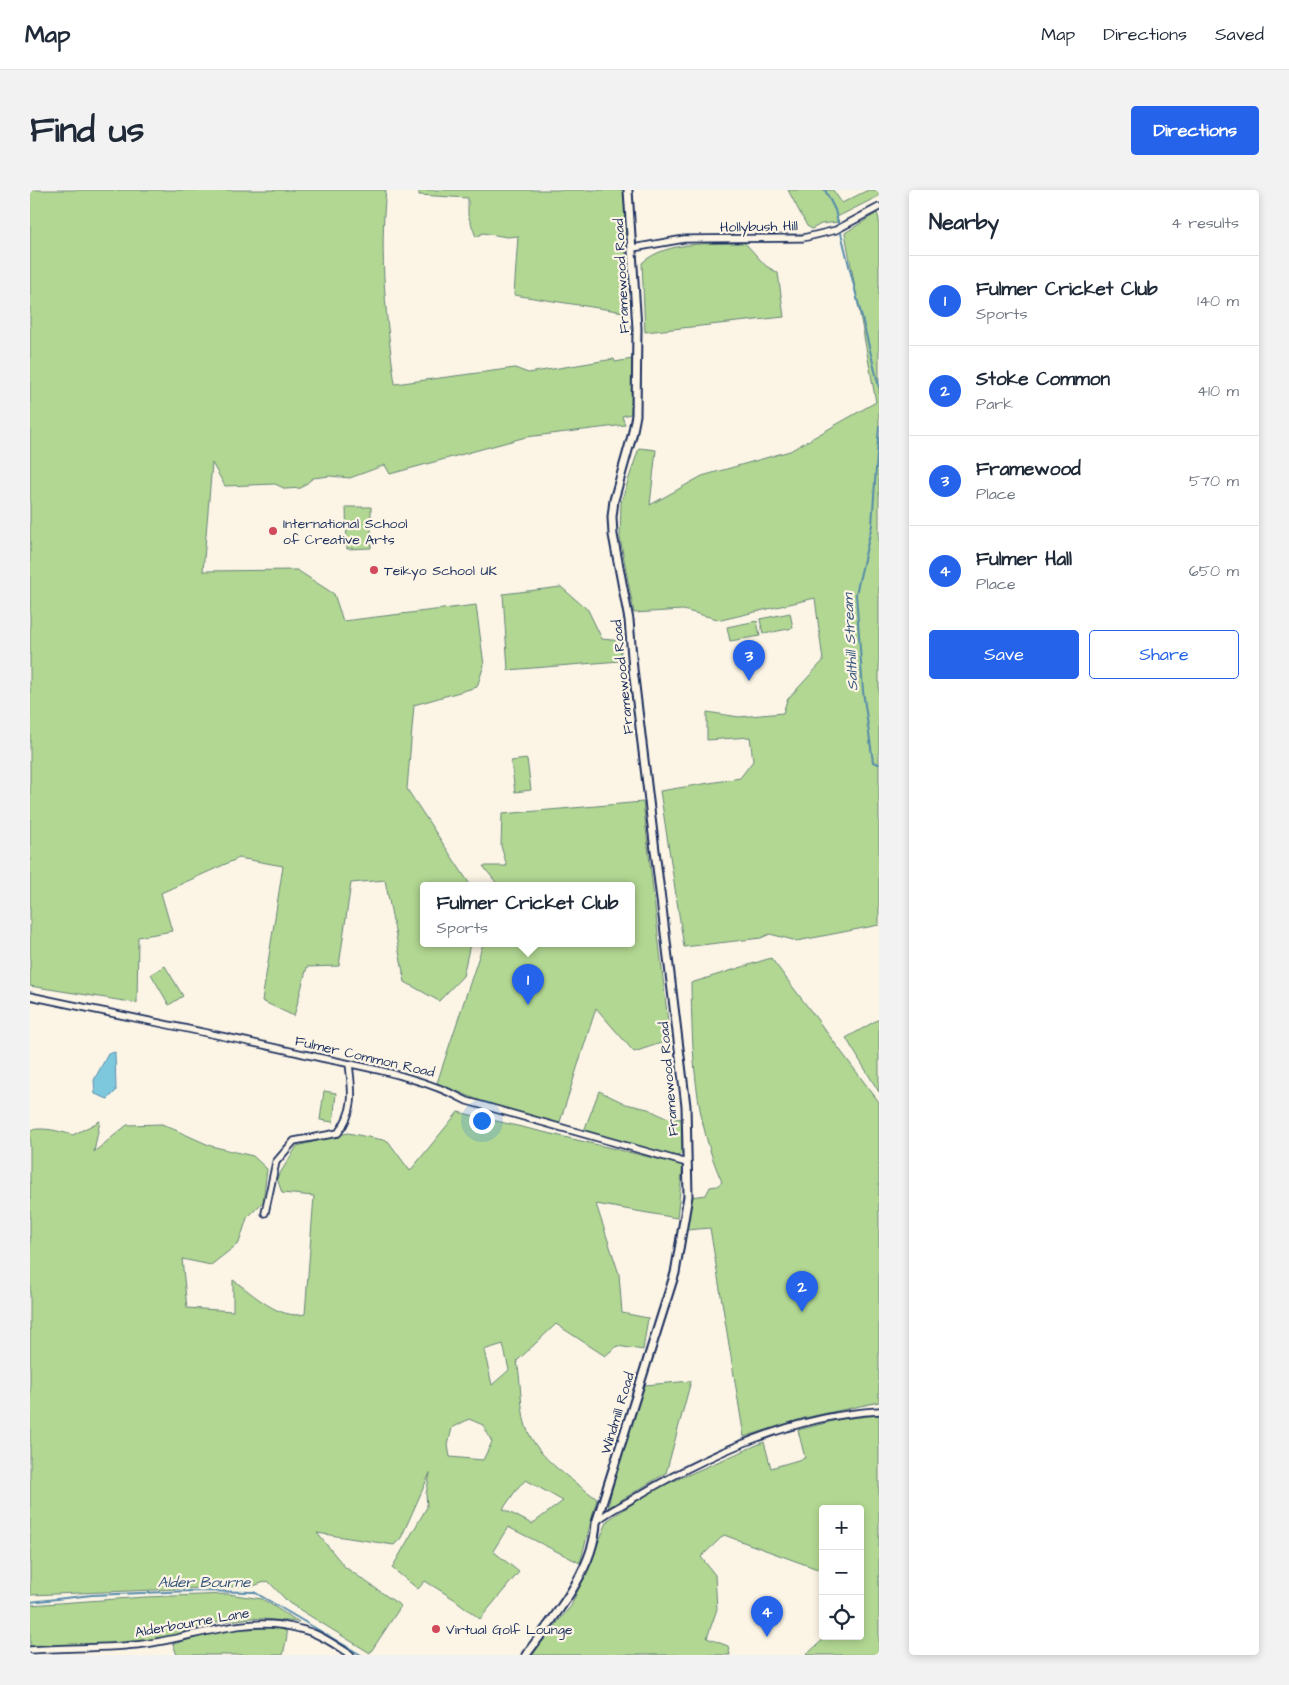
<!DOCTYPE html>
<html lang="en">
<head>
<meta charset="utf-8">
<style>
	:root { --surface:#fff; --page:#f2f2f3; --text:#1f2937; --muted:#747a83; --line:#e0e1e3; --accent:#2563eb }
	body { margin:0; font-family:"Architects Daughter",sans-serif; background:var(--page); color:var(--text) }
	.controls { position:absolute; right:15px; bottom:15px; display:grid; overflow:hidden; border-radius:5px; box-shadow:0 2px 8px #0003 }
	.controls button { width:45px; height:45px; display:grid; place-items:center; padding:0; border:0; border-bottom:1px solid var(--line); background:var(--surface); color:var(--text); font:25px sans-serif }
	.you { position:absolute; left:451px; top:930px; width:18px; height:18px; margin:-12px; border:4px solid #fff; border-radius:50%; background:#1a73e8; box-shadow:0 0 0 8px #1a73e833 }
	.badge { display:grid; place-items:center; width:32px; height:32px; border-radius:50%; background:var(--accent); color:#fff; font-size:16px; font-weight:700 }
	.pin { position:absolute; translate:-50% -41px; filter:drop-shadow(0 1px 2px #0008) }
	.pin::after { content:''; position:absolute; top:26px; width:18px; height:15px; background:inherit; clip-path:polygon(0 0,100% 0,50% 100%) }
	.popup { position:absolute; left:390px; top:692px; width:215px; height:65px; box-sizing:border-box; display:grid; place-content:center; border-radius:5px; background:var(--surface); filter:drop-shadow(0 1px 4px #0005); font-size:16px; white-space:nowrap; color:var(--muted) }
	.popup b { font-size:19px; color:var(--text) }
	.popup::after { content:''; position:absolute; left:50%; top:100%; margin-left:-10px; border:10px solid transparent; border-top-color:var(--surface) }
	.list { margin:0; padding:0; list-style:none }
	h2 { display:flex; justify-content:space-between; align-items:center; height:65px; margin:0; padding:0 20px; font-size:21px }
	h2 small { font-size:16px; font-weight:400; color:var(--muted) }
	.list li { display:grid; grid-template-columns:32px 1fr auto; gap:15px; align-items:center; box-sizing:border-box; height:90px; padding:0 20px; border-top:1px solid var(--line) }
	.list b { display:block; font-size:19px; white-space:nowrap }
	.list p { margin:0; font-size:16px; white-space:nowrap; color:var(--muted) }
	.list em { font-size:16px; font-style:normal; color:var(--muted) }
	.actions { display:flex; gap:10px; padding:15px 20px }
	.actions a { flex:1; padding:11px 0; border:1px solid var(--accent); border-radius:5px; text-align:center; font-size:18px; color:var(--accent) }
	.actions .main { background:var(--accent); color:#fff }
	.icon { flex:none; width:28px; height:28px; fill:none; stroke:currentColor; stroke-width:2; stroke-linecap:round; stroke-linejoin:round }
	.map { position:relative; flex:none; width:849px; height:1465px; overflow:hidden; border-radius:5px }
	header { display:flex; align-items:center; gap:30px; box-sizing:border-box; height:70px; padding:0 25px; background:var(--surface); border-bottom:1px solid var(--line) }
	header strong { font-size:24px }
	nav { display:flex; gap:28px; margin-inline-start:auto; font-size:18px }
	.intro { display:flex; align-items:center; justify-content:space-between; box-sizing:border-box; height:120px; padding:0 30px }
	h1 { margin:0; font-size:35px }
	.button { padding:12px 22px; border-radius:5px; background:var(--accent); color:#fff; font-size:18px; font-weight:700 }
	main { display:flex; gap:30px; padding:0 30px }
	aside { flex:1; background:var(--surface); border-radius:5px; box-shadow:0 2px 8px #0003 }
	.map>svg:first-child { display:block }
	.green { fill:#b2d792; stroke:#668378; fill-rule:evenodd }
	.water { fill:#7ec8de; stroke:#568bab }
	.lines { fill:none; stroke-linecap:round; stroke-linejoin:round }
	.stream { stroke:#568bab; stroke-width:2 }
	.minor-casing { stroke:#1b2f5e; stroke-width:9 }
	.tertiary-casing { stroke:#1b2f5e; stroke-width:11 }
	.minor { stroke:#fcf5e5; stroke-width:5.5 }
	.tertiary { stroke:#fcf5e5; stroke-width:7 }
	.poi-dot { fill:#d1495b; stroke:#fcf5e5; stroke-width:2 }
	.labels { text-anchor:middle; stroke-width:4.5; stroke-linejoin:round; paint-order:stroke }
	.street-label { font-size:14px; fill:#1b2f5e; stroke:#fcf5e5 }
	.poi-label { font-size:14px; fill:#1b2f5e; stroke:#fcf5e5; text-anchor:start }
	.water-label { font-size:15px; font-style:italic; fill:#34557e; stroke:#fcf5e5 }
</style>
</head>
<body>
<header>
<strong>Map</strong>
<nav><a>Map</a><a>Directions</a><a>Saved</a></nav>
</header>
<div class="intro"><h1>Find us</h1><a class="button">Directions</a></div>
<main>
<div class="map">
<svg width="849" height="1465" viewBox="0 0 849 1465">
	<rect width="100%" height="100%" fill="#fcf5e5"/>
	<filter id="ink" filterUnits="userSpaceOnUse"><feTurbulence type="fractalNoise" baseFrequency=".02" numOctaves="2"/><feDisplacementMap in="SourceGraphic" scale="10" xChannelSelector="R" yChannelSelector="G"/><feConvolveMatrix kernelMatrix="1 2 1 2 8 2 1 2 1" color-interpolation-filters="sRGB"/></filter>
	<g filter="url(#ink)">
		<path class="green" d="M0,0H356C349,64 356,130 365,194L485,178L498,183L584,169L585,172L602,169L601,224L592,226L595,235L496,247L360,284L355,275L320,288L300,286L283,288L271,298L256,299L245,294L195,296L182,273L173,381L267,380L304,404L313,431L446,415L454,475L447,497L384,515L377,599L441,696H394V754H440L433,786L409,811L375,792L355,690L321,693L309,776L277,777L264,826L232,811L253,676L209,668L131,703L142,741L108,747L107,813L0,796Z
			M389,0H594L597,102L594,122L484,105L488,46L477,47L453,43L446,47L438,25V8L389,5Z
			M758,0H803L812,13L838,0H849V6L807,27L809,32L791,34L782,39L777,36Z
			M847,23L849,29V735L767,751L740,744L731,748L654,757L630,601L710,588L723,571L720,547L677,550V522L709,527L753,523L757,510L793,471L785,408L691,430L653,420L604,423L590,348L591,312L609,258L626,260L620,315L672,286L760,261L846,212L815,43Z
			M715,53L736,76L748,83L754,127L615,142L612,73C637,50 683,54 715,53Z
			M316,317H341V358L317,359Z
			M531,397L558,420L572,449L592,451L590,471L478,480L473,404Z
			M760,423L763,438L733,444L730,429Z
			M727,431L730,446L700,451L697,437Z
			M497,569L501,600L485,602L481,571Z
			M613,612L640,850L604,862L566,818L529,935L458,914L407,893L453,754H602V696H469L453,676H477L471,656L472,624Z
			M741,768L849,912V1212L774,1228L714,1247L680,1038L657,1040L660,1007L676,1005L680,997L687,996L692,992C664,930 662,861 661,793Z
			M135,776L153,806L139,815L121,784Z
			M849,829V902L816,848Z
			M294,901L306,903L303,932L290,930Z
			M569,901L596,914L618,919L634,927L652,929V964L645,967L554,941Z
			M428,922L653,975L647,1028L566,1014L589,1084L592,1123L618,1128L613,1160L587,1156L575,1166L526,1134L487,1171C491,1190 490,1210 494,1229C502,1266 539,1287 567,1309L550,1373L478,1337L463,1361L489,1382L450,1429L424,1409L395,1391L388,1399L362,1378L397,1317L396,1304L400,1283L371,1348L364,1355L287,1343L315,1377L371,1416L340,1463L259,1413L238,1391L223,1396L0,1405V940C15,937 28,941 43,945L70,931L64,962L97,935L132,934L181,956L223,966L237,979L233,1012L217,1028L209,1053L181,1075L152,1069L157,1118L203,1121V1090C224,1104 248,1130 275,1124L284,1006L252,1003L247,988L267,956L318,943L358,951L380,981ZM473,1154L479,1180L462,1195L454,1160ZM439,1229L453,1235L462,1252L453,1270L420,1267L418,1255L422,1238ZM496,1290L533,1311L502,1334L473,1319L489,1296Z
			M661,1191L636,1283L578,1318L592,1251L615,1195Z
			M849,1225V1465H776L797,1446H830V1319H793V1381L694,1345L671,1367L685,1385L687,1419L677,1448L698,1456L700,1465H501L541,1416L578,1330L625,1299L734,1252L741,1278L775,1268L768,1240L811,1229Z
			M198,1404L232,1409L269,1432L221,1428L184,1433L127,1450L71,1456L0,1459V1415L115,1407Z
			M248,1437L256,1441L257,1446L253,1465H147L143,1454L190,1441Z"/>
		<path class="water" d="M85,862L86,901L78,909L65,904L64,890L78,864Z"/>
		<g class="lines">
			<path class="stream" d="M795,0L805,20L808,33
				M811,43L849,197
				M849,236L842,335L826,404L833,501L843,572L849,574
				M0,1412L62,1405L161,1401L224,1402L331,1465"/>
			<g class="minor-casing">
				<path id="minor" d="M603,58L654,49L773,48L806,40L849,17
					M0,806C93,826 186,844 278,865C331,877 389,885 437,911L657,973
					M235,1023L246,972L264,951L308,943C326,919 322,901 319,874
					M567,1331C578,1321 593,1315 606,1307C677,1265 765,1225 849,1221
					M0,1460C38,1457 76,1459 114,1454C167,1447 217,1424 270,1439C289,1443 305,1455 321,1465"/>
			</g>
			<g class="tertiary-casing">
				<path id="tertiary" d="M496,1465C523,1428 564,1380 566,1333L645,1083L658,1006L656,916L603,479L599,430L583,345L582,327L584,310L602,246L606,225L607,138L598,0"/>
			</g>
			<use href="#minor" class="minor"/>
			<use href="#tertiary" class="tertiary"/>
		</g>
	</g>
	<g class="poi-dot">
		<circle cx="243" cy="341" r="5"/>
		<circle cx="344" cy="380" r="5"/>
		<circle cx="406" cy="1439" r="5"/>
	</g>
	<g class="labels">
		<g class="street-label">
			<text transform="translate(729 36) rotate(-1)" y="5">Hollybush Hill</text>
			<text transform="translate(591 86) rotate(-93)" y="5">Framewood Road</text>
			<text transform="translate(592 487) rotate(-96)" y="5">Framewood Road</text>
			<text transform="translate(335 866) rotate(13)" y="5">Fulmer Common Road</text>
			<text transform="translate(638 889) rotate(-95)" y="5">Framewood Road</text>
			<text transform="translate(587 1223) rotate(-73)" y="5">Windmill Road</text>
			<text transform="translate(162 1432) rotate(-10)" y="5">Alderbourne Lane</text>
		</g>
		<g class="poi-label">
			<text x="253" y="338">International School<tspan x="253" dy="16">of Creative Arts</tspan></text>
			<text x="354" y="385">Teikyo School UK</text>
			<text x="416" y="1444">Virtual Golf Lounge</text>
		</g>
		<g class="water-label">
			<text transform="translate(820 452) rotate(-93)" y="5">Salthill Stream</text>
			<text x="174" y="1397">Alder Bourne</text>
		</g>
	</g>
</svg>
<div class="controls">
<button>+</button>
<button>−</button>
<button><svg class="icon" aria-label="locate" viewBox="0 0 24 24"><circle cx="12" cy="12" r="6"/><path d="M12 2v4M12 18v4M2 12h4M18 12h4"/></svg></button>
</div>
<div class="you"></div>
<div class="pin badge" style="left:498px;top:815px">1</div>
<div class="popup"><b>Fulmer Cricket Club</b>Sports</div>
<div class="pin badge" style="left:772px;top:1122px">2</div>
<div class="pin badge" style="left:719px;top:491px">3</div>
<div class="pin badge" style="left:737px;top:1447px">4</div>
</div>
<aside>
<h2>Nearby<small>4 results</small></h2>
<ul class="list">
<li><span class="badge">1</span><div><b>Fulmer Cricket Club</b><p>Sports</p></div><em>140 m</em></li>
<li><span class="badge">2</span><div><b>Stoke Common</b><p>Park</p></div><em>410 m</em></li>
<li><span class="badge">3</span><div><b>Framewood</b><p>Place</p></div><em>570 m</em></li>
<li><span class="badge">4</span><div><b>Fulmer Hall</b><p>Place</p></div><em>650 m</em></li>
</ul>
<div class="actions"><a class="main">Save</a><a>Share</a></div>
</aside>
</main>
</body>
</html>
